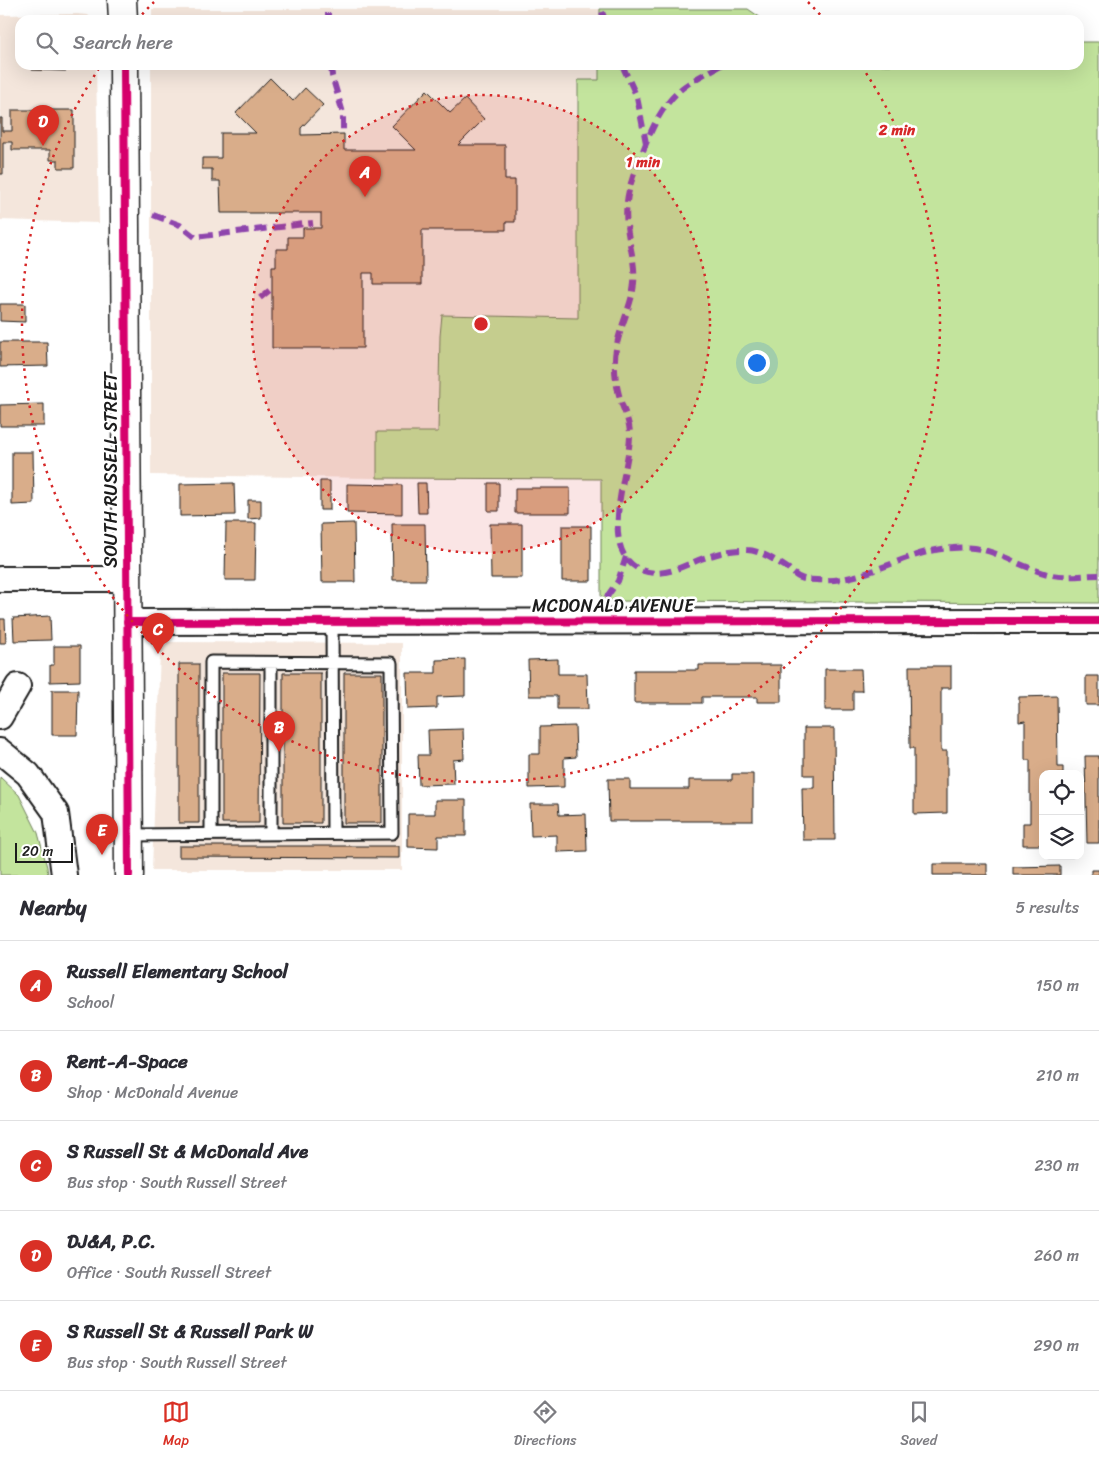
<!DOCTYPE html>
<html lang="en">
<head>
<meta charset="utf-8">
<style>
	:root { --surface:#fff; --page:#f7f7f7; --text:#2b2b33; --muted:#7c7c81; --line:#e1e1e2; --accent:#d93025 }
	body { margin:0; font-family:Sriracha,sans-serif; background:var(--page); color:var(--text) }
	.controls { position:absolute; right:15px; bottom:15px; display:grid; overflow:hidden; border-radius:10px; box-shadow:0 5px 20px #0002 }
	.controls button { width:45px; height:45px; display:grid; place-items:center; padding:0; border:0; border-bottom:1px solid var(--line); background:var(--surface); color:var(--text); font:25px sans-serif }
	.scale { position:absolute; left:15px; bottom:12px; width:58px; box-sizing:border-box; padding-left:5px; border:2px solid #1c1c1c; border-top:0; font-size:14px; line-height:18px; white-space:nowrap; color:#1c1c1c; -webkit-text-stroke:4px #fff; paint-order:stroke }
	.you { position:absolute; left:756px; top:362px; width:18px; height:18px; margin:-12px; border:4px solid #fff; border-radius:50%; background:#1a73e8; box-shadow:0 0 0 8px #1a73e833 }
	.badge { display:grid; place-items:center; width:32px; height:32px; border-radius:50%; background:var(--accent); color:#fff; font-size:16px; font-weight:700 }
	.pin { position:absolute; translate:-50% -41px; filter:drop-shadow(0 1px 2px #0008) }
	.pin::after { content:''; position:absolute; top:26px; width:18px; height:15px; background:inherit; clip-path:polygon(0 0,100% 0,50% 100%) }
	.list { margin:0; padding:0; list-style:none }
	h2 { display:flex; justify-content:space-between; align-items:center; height:65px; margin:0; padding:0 20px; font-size:21px }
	h2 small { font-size:16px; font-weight:400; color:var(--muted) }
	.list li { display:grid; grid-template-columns:32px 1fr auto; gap:15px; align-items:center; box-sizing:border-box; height:90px; padding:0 20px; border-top:1px solid var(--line) }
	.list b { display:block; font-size:19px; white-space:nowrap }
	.list p { margin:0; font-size:16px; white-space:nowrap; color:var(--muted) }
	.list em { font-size:16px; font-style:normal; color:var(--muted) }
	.icon { flex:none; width:28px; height:28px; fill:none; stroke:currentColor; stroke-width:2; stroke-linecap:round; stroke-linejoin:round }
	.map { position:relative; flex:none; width:1099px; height:875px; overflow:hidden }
	.search { position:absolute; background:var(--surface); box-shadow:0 5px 20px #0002; left:15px; right:15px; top:15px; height:55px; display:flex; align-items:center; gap:12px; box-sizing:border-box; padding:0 18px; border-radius:15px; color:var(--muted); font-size:19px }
	.sheet { height:515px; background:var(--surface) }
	nav { display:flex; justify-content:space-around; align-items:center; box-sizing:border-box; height:70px; border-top:1px solid var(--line); background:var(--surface); font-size:14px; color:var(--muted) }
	nav a { display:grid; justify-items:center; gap:2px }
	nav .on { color:var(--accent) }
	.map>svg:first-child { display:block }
	.built { fill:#f4e6dc }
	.green { fill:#c3e49d; stroke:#70805c }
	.building { fill:#d9ad8a; stroke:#1c1c1c }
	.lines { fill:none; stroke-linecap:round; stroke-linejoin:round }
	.lane-casing { stroke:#1c1c1c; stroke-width:15 }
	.street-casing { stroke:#1c1c1c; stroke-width:28 }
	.secondary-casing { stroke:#1c1c1c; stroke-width:31 }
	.lane { stroke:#fff; stroke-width:11 }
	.street { stroke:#fff; stroke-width:24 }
	.secondary { stroke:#fff; stroke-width:28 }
	.quiet { stroke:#8e44ad; stroke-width:6; stroke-dasharray:12 6; stroke-linecap:butt }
	.cycleway-casing { stroke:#fff; stroke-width:11 }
	.cycleway { stroke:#d6006c; stroke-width:8 }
	.ring { fill:none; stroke:#d62828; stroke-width:2.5; stroke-dasharray:2.5 5 }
	.labels { text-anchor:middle; stroke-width:5; stroke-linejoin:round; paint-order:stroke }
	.street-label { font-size:18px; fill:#1c1c1c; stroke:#fff }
	.centre { fill:#d62828; stroke:#fff; stroke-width:2.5 }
	.ring-label { font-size:15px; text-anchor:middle; font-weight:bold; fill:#d62828; stroke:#fff; stroke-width:5; stroke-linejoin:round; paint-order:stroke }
</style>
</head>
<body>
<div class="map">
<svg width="1099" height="875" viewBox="0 0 1099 875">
	<rect width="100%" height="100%" fill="#fff"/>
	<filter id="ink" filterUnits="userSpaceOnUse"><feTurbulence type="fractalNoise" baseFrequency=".02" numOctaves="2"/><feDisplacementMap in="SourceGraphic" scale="10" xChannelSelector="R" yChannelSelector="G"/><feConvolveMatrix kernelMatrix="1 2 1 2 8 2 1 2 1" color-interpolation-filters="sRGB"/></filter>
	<g filter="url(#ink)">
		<path class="built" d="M152,9H600V20H152Z
			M77,14L88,15L93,20H20V65H96L99,223L0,220V15Z
			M151,65H599V80H578V318L442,315L440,336L438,432H377V478L151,475Z
			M167,642L402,643V870H152L160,651Z"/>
		<path class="green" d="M600,9H748L764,20H600Z
			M1079,42H1099V603L601,601V479L377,478V432H438L440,336L442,315L578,318V80H599V65H1079Z
			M0,777L19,795L38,833L47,867L48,875H0Z"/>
		<path class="building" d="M32,65H66V71L32,70Z
			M270,78L293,101L305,88L323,105L301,128V135L344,134V150H416L392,126L427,90L450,113L465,99L484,119L458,145H505V180H515V222H506V230H422V284H373V273H363V348H272V266H276V249H288V237H303V228H321V213H221L220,181H212V169H202V158H221V133H256L236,113Z
			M12,110H74V168H58V160H50V150H12V142H3V174H0V118H2V131H12Z
			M0,304H25V322L0,321Z
			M0,342H47L48,366L0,367Z
			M44,404V426H0V405Z
			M12,452H33L34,504L12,505Z
			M320,481H330V510H320Z
			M234,483L235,515L180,516V484Z
			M417,483H426L427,513H418Z
			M488,483H499V511H488Z
			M347,484L402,485V514L347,513Z
			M515,488H570V513H515Z
			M248,500H261V518L248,519Z
			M226,523H256L255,580H225Z
			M354,523L355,582H322L321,524Z
			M392,524H425L426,580H393Z
			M490,524H522V578H491Z
			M562,526H591V581H562Z
			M50,616L51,640L14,641L13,618Z
			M0,619H5L6,643H0Z
			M54,646H80V681L50,682V665H54Z
			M465,659V696L437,697V708L408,709L407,673H436V660Z
			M558,659V674H587L588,709H557V696H529L528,660Z
			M179,664H199V823H179Z
			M699,665H781V702H757V697H702V703H634V670H699Z
			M909,666H951V688H941V751H947V813L914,814V748H910Z
			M825,669H861L862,691H853V710H825Z
			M222,673H260L259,823H222Z
			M283,673H321V823H283Z
			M344,673H382V823H344Z
			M1086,676H1099V705H1086Z
			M52,690H78L77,735H52Z
			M1057,696L1058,767H1063V774H1043V845H1023V823H1030V760H1025V721L1019,722V697Z
			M575,726L576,757L564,758V787L529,788V754H540V727Z
			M804,728H834L835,840H803L802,788H814V775H804Z
			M463,729L464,759L453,760L454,784L419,785L418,755H429L428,730Z
			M1085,756H1099V843H1087Z
			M732,774H753V821H609L608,779H630V789H689V780H732Z
			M435,800H466V836H438V848L408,847V814H435Z
			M530,804H558L559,815L586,814L587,851L557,852V835L531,836Z
			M179,846H399V858L179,857Z
			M933,864H987V875H933Z
			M1060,866V875H1013V867Z
			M1091,870H1099V875H1091Z"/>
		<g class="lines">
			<g class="lane-casing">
				<path id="lane" d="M332,621L333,833
					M271,663V834
					M128,835L392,833L391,663L211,662V834"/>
			</g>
			<g class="street-casing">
				<path id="street" d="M0,579H126
					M127,622L1099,621
					M0,717L18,686
					M0,751L28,774L56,813L64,875"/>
			</g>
			<g class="secondary-casing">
				<path id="secondary" d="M122,0L123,20
					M124,65L129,875"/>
			</g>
			<use href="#lane" class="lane"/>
			<use href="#street" class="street"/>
			<use href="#secondary" class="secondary"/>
			<path class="quiet" d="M602,12L605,20
				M328,13V20
				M331,65L332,76L343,113V130
				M622,65L637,97L646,143
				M721,65C709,72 696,78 685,86C662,103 651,130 641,156C638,164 634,172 632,180C627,194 625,211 627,226C629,245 636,264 634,283C632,308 616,332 615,359C614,374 617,390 622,405C626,415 630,424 630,435C630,469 598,546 637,568C659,580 681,567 701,559C716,554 731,549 747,550C760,550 778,562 789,569C792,572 797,577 801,578C806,580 812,580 817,580C865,584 905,550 953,548C963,547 974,547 984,550C1007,556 1028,570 1052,575C1067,578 1084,575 1099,575
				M153,215L180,225L195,237L313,223
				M260,298L270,290
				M606,598L618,581L626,557"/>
			<g class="cycleway-casing">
				<path id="cycleway" d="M124,65L129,875
					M127,622L1099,621"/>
			</g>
			<use href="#cycleway" class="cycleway"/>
		</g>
	</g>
	<circle cx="481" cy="324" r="229" fill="#d62828" fill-opacity=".12"/>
	<g class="ring">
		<circle cx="481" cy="324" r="229"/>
		<path d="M137 20A459 459 0 0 1 154 2M808 2A459 459 0 0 1 825 20M862 67A459 459 0 1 1 100 67"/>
	</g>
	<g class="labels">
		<g class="street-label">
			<text transform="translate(111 470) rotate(-90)" y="6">SOUTH RUSSELL STREET</text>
			<text x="613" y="612">MCDONALD AVENUE</text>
		</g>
	</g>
	<circle cx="481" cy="324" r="8" class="centre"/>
	<g class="ring-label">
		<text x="897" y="135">2 min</text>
		<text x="643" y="167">1 min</text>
	</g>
</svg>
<div class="controls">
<button><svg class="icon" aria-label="locate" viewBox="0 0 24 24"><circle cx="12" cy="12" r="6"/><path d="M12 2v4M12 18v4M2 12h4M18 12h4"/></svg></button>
<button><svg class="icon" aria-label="layers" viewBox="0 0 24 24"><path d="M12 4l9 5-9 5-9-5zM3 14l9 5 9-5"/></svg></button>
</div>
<div class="scale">20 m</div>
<div class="you"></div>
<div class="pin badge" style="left:365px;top:197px">A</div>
<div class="pin badge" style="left:279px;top:752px">B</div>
<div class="pin badge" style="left:158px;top:654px">C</div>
<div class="pin badge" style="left:43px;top:146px">D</div>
<div class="pin badge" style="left:102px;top:855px">E</div>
<div class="search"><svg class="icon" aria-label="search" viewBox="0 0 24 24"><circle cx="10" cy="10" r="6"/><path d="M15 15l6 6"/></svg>Search here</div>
</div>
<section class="sheet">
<h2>Nearby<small>5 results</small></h2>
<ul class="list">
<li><span class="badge">A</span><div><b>Russell Elementary School</b><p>School</p></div><em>150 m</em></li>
<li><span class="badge">B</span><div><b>Rent-A-Space</b><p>Shop · McDonald Avenue</p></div><em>210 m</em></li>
<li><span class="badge">C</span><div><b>S Russell St &amp; McDonald Ave</b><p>Bus stop · South Russell Street</p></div><em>230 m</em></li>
<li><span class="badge">D</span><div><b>DJ&amp;A, P.C.</b><p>Office · South Russell Street</p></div><em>260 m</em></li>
<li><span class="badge">E</span><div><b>S Russell St &amp; Russell Park W</b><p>Bus stop · South Russell Street</p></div><em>290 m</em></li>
</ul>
</section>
<nav>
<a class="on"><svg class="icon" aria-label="map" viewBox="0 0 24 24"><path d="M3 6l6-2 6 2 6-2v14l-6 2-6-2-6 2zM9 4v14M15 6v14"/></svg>Map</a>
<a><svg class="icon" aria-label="directions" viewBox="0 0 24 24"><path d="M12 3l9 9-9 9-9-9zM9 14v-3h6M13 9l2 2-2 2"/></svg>Directions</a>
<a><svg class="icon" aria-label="saved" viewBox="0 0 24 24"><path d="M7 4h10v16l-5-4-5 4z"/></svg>Saved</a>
</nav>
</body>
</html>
